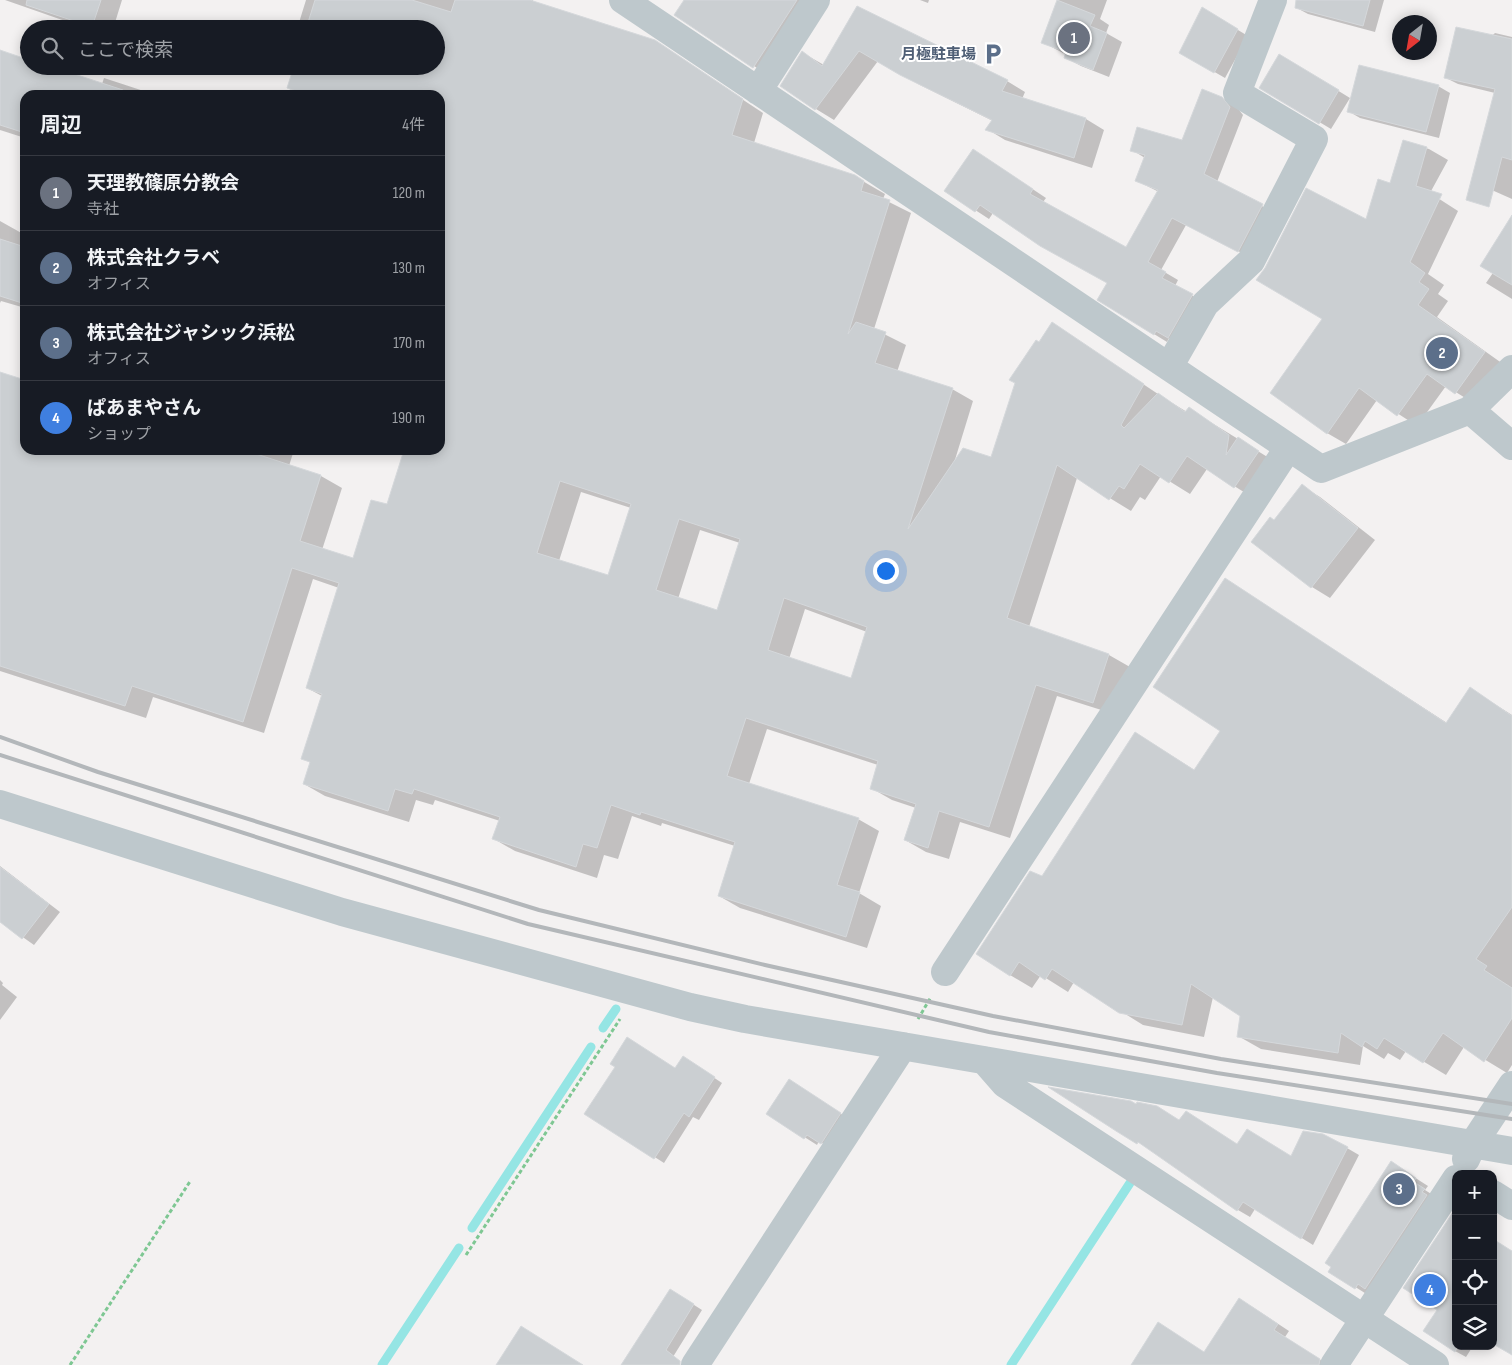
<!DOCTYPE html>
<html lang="ja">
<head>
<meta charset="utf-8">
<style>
	:root { --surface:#171b24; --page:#20242c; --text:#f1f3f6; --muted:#9ea1a6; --line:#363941; --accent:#2563eb }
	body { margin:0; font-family:"Sofia Sans Condensed","Noto Sans JP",sans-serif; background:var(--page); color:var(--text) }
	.controls { position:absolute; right:15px; bottom:15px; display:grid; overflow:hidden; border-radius:10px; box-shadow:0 2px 12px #0003 }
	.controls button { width:45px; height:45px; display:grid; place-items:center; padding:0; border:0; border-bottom:1px solid var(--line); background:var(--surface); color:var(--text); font:25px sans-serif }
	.compass { position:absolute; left:1392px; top:15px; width:45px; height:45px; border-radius:50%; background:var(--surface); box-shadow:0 2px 12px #0003; rotate:211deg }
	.you { position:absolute; left:885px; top:570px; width:18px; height:18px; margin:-12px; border:4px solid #fff; border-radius:50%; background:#1a73e8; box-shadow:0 0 0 8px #1a73e833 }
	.badge { display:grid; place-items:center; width:32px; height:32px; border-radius:50%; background:var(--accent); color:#fff; font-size:16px; font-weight:700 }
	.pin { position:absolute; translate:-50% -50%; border:2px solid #fff; box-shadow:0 1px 5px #0006 }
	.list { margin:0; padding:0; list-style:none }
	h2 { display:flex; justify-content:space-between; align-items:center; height:65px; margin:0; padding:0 20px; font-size:21px }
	h2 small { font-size:16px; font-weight:400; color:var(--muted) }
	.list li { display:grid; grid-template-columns:32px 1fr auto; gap:15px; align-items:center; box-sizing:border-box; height:75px; padding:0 20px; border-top:1px solid var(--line) }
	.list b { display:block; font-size:19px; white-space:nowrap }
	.list p { margin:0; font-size:16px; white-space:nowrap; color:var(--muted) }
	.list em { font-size:16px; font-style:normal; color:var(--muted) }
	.icon { flex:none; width:28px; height:28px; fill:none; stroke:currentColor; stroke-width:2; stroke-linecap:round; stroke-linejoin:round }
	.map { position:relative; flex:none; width:1512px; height:1365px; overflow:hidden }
	.search { position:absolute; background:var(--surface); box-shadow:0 2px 12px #0003; left:20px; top:20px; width:425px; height:55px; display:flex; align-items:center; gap:12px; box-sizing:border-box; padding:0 18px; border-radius:28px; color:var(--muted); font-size:19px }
	.panel { position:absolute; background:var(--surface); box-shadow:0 2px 12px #0003; left:20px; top:90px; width:425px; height:365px; border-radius:15px }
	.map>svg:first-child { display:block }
	.shadow { fill:#0003; fill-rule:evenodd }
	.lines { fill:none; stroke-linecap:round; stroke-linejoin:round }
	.stream { stroke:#95e5e4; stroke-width:9 }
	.building { fill:#cbcfd2; stroke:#d5d8db; fill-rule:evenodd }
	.path { stroke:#7ec793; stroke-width:3; stroke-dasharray:4 2.5; stroke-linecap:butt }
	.minor { stroke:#bec8cc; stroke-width:28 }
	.rail { stroke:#b3b7ba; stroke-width:4 }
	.labels { text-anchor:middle; stroke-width:4; stroke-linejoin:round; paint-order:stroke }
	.service-label { font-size:15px; font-weight:bold; fill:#4e5e75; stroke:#fff; text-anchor:end }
</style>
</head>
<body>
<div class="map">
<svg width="1512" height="1365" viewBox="0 0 1512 1365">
	<rect width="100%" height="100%" fill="#f3f1f1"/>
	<path class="shadow" d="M5,0H122L113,29H88Z
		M306,0H533L532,2L654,41L763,113L754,143L854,176L885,194L883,199L911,213L874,329L906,345L897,372L952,389L973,401L954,463L992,458L1039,344L1053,324L1164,398L1187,412L1189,409L1279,464L1255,499L1207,469L1190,494L1161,476L1145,500L1140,497L1131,511L1077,478L1029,627L1109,655L1130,667L1114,714L1057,696L1010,838L960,822L949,859L926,852L905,840L916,808L892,800L871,788L878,765L767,729L749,784L858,819L879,831L859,893L881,906L867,948L740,908L719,896L735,846L662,823L661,826L632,816L618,859L604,855L597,878L515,851L494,839L500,821L435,800L433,805L416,800L409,822L325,796L304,784L311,763L302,758L322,696L307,688L339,588L313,579L264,733L153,697L146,718L0,671V373L25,381V450H294L289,466L321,476L342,488L322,550L354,560L387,506L405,450H440V95H301L288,88L436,66V29H297ZM581,492L631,508L608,577L559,561ZM700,530L740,543L718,612L678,599ZM805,609L867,632L852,679L789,659Z
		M685,0H808L765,73L754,66Z
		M920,0H929L928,3Z
		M1058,0H1107L1100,19L1109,25L1106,33L1122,42L1109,77L1081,66L1066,58L1067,55L1042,42Z
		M1297,0H1384L1375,32L1308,14L1295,7Z
		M858,7L1007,81L1025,92L1022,99L1086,119L1104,130L1092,168L1005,140L987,129L993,121L920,85L878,61L834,120L816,109L803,53L824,65Z
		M1203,9L1248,36L1225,78L1180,52Z
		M1495,33L1512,37V199L1485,187L1495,93L1458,84L1446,78Z
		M0,52L29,66L102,84L104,78L156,95H25V138L0,130Z
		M1280,55L1350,98L1331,129L1261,87Z
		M1438,86L1450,93L1439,138L1360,118L1348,111Z
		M1222,98L1236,106L1243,115L1217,182L1275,213L1252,258L1186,225L1161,270L1178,280L1175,286L1205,303L1181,345L1169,338L1167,342L1154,334L1108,283L993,213L989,219L946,191L986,158L1046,198L1043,202L1127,249L1159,192L1137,181L1145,158L1132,150L1182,141Z
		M1404,142L1429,149L1448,160L1430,193L1458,211L1428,274L1444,285L1438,294L1448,301L1437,317L1503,364L1475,404L1446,386L1417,426L1377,400L1346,444L1327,433L1324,319L1366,221L1391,185Z
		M0,221L25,235V308L1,301L0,303Z
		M1512,245V299L1486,283Z
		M1302,486L1320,497L1375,540L1330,598L1312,587L1253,542L1274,521Z
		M1225,579L1447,723L1471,689L1512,715V1065L1507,1073L1464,1047L1446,1075L1406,1051L1400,1060L1388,1053L1384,1059L1363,1046L1360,1065L1261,1049L1238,1036L1241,1016L1213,997L1204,1037L1143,1025L1074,982L1068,992L1041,975L1032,988L1010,975L1042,878L1136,733L1196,771L1222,731Z
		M0,866L60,912L34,945L0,921Z
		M0,980L3,983L2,985L17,997L0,1020Z
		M692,1063L722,1083L699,1120L693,1117L664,1163L586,1113Z
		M801,1088L852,1121L833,1150L819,1141L817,1145L768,1114Z
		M1180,1121L1238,1145L1291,1157L1347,1148L1359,1155L1313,1245L1255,1209L1250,1217L1238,1210L1150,1149L1117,1130Z
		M1392,1163L1428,1186L1425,1190L1436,1197L1368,1295L1330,1271Z
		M680,1296L702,1310L668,1365H653Z
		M1251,1306L1289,1331L1285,1337L1328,1365H1147L1205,1353Z
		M1438,1310L1456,1346H1473L1466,1357L1455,1351Z"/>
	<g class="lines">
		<path class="stream" d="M603,1028L616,1009
			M472,1228L591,1047
			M382,1365L459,1248
			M1011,1365L1130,1183"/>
	</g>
	<path class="building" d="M27,0H101L92,27L26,5Z
		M315,0H412L451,12L455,0H530L655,40L743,99L732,135L855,175L864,181L861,191L890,200L848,334L856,322L886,332L875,363L953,388L908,529L963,448L991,457L1015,383L1009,380L1036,340L1039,342L1052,322L1144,384L1121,425L1124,428L1158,393L1185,412L1189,407L1229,435L1226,455L1238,437L1259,451L1234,488L1187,456L1169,483L1140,464L1124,489L1119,486L1109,500L1057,465L1007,618L1109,654L1093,703L1036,685L989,827L939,811L928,848L904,840L916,804L870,789L878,761L746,718L727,776L859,818L837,885L860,892L846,937L718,896L735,842L641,812L640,815L611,805L597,848L583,844L576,867L492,839L500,817L414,789L412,794L395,789L388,811L303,784L310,762L301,759L322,694L306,688L339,583L292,568L243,722L132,686L125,706L0,666V372L25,380V450H244L321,475L300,541L353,558L371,500L387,504L404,450H440V95H307L287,88L294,66H436V29H306ZM560,481L631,504L608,575L537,553ZM679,519L740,539L717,610L656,590ZM784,598L867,627L851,678L768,650Z
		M684,0H797L753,68L674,15Z
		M1057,0L1095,15L1090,26L1107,33L1093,70L1064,58L1066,52L1041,43Z
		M1296,0H1370L1363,26L1295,8Z
		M857,6L1008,80L1002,91L1086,118L1074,158L985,130L992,120L900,75L859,51L815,110L780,86L802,51L822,66Z
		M1202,7L1238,29L1214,73L1179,53Z
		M1456,27L1512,39V160L1502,157L1489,207L1466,200L1495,89L1444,78Z
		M0,50L29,60V66H50L123,90L122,95H25V133L0,125Z
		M1279,54L1339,90L1319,124L1259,88Z
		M1359,65L1439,85L1426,132L1347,112Z
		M1202,89L1222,97L1230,107L1204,174L1263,204L1238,252L1172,218L1148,262L1166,272L1162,278L1193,294L1168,338L1156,331L1154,335L1097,300L1107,283L1040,246L980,205L975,212L944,191L973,149L1033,189L1030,194L1126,247L1158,190L1135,181L1145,155L1130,151L1137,127L1182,140Z
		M1403,140L1427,147L1416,186L1442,194L1410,262L1425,273L1419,282L1429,289L1418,305L1485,352L1455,394L1427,374L1397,416L1359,388L1327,434L1270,393L1322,319L1256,280L1265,268L1306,188L1366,219L1378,179L1390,183Z
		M1512,215V285L1480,266Z
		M0,239L25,247V304L0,296Z
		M1302,484L1358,528L1311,588L1251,542L1270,517L1274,520Z
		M1225,578L1446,723L1470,687L1512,716V907L1476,959L1487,966L1484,970L1512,988V1018L1484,1062L1443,1033L1423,1063L1384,1038L1377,1049L1365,1041L1362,1047L1341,1033L1338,1053L1237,1037L1240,1016L1191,984L1182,1025L1119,1013L1052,969L1045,980L1019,962L1010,976L976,954L1030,871L1042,876L1135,732L1194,770L1220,731L1153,687Z
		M0,867L49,904L22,939L0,922Z
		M627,1037L675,1068L683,1056L715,1077L689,1117L684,1113L654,1159L584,1114L615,1067L610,1064Z
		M789,1079L841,1113L821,1144L807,1135L804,1139L766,1114Z
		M1048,1087L1131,1101L1136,1104L1137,1102L1157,1106L1179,1120L1186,1111L1237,1144L1247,1129L1291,1156L1303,1131L1323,1134L1348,1147L1301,1239L1243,1202L1237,1211L1138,1142L1137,1144L1116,1131Z
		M1391,1161L1416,1178L1414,1182L1425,1189L1422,1192L1427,1195L1365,1289L1358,1284L1355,1289L1328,1272L1331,1267L1325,1263Z
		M1453,1212L1456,1214V1346H1458L1455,1352L1423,1331L1437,1310L1403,1288Z
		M1493,1239L1512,1251V1355L1493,1344Z
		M670,1289L694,1304L666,1350L680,1361V1365H621Z
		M1239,1298L1278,1324L1274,1330L1320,1359L1319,1365H1131L1158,1322L1204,1352Z
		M521,1326L583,1365H496Z"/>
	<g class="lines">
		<path class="path" d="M918,1019L931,997
			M466,1255L620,1019
			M70,1365L191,1180"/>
		<path class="minor" d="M623,0L1321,469L1470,410L1512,369
			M758,91L816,0
			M1169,367L1205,304L1251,261L1314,139L1237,93L1273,0
			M1470,410L1512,446
			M0,804L342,912L690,1007L745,1019L1512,1151
			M945,972L1288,448
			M984,1060L1005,1084L1435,1365
			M1466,1159L1473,1144L1512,1085
			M1493,1194L1512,1206
			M695,1365L903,1046
			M1334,1365L1456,1179"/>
		<path class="rail" d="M0,737L98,772L539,910L765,965L993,1016L1221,1059L1512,1104
			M0,755L528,924L989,1032L1217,1073L1512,1119"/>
	</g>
	<defs>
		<g id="parking-bare" transform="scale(1.725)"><path d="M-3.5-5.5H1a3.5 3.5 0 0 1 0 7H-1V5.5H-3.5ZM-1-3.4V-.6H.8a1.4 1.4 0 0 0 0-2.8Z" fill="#5c6f8a" stroke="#fff" stroke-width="2.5" paint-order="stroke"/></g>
	</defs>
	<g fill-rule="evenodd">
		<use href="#parking-bare" x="993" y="54"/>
	</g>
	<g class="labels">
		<g class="service-label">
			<text x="976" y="59">月極駐車場</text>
		</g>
	</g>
</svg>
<div class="controls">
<button>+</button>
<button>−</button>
<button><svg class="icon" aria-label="locate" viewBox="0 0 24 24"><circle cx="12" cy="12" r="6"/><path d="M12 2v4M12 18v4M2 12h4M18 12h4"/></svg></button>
<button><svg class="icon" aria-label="layers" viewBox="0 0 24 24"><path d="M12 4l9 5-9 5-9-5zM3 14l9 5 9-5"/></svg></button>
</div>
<svg class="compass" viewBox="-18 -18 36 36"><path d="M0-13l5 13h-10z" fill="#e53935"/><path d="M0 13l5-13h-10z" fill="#9ea1a6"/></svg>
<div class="you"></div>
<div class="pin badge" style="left:1074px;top:38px;background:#6b7280">1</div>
<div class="pin badge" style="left:1442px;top:353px;background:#5c6f8a">2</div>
<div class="pin badge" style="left:1399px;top:1189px;background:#5c6f8a">3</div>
<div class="pin badge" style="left:1430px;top:1290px;background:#3f7fe0">4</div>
<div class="search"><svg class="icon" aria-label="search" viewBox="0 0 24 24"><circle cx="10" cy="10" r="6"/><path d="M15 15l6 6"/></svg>ここで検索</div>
<section class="panel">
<h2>周辺<small>4件</small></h2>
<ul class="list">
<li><span class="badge" style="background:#6b7280">1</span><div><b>天理教篠原分教会</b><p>寺社</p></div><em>120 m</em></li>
<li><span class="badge" style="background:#5c6f8a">2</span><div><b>株式会社クラベ</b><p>オフィス</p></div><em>130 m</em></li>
<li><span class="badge" style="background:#5c6f8a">3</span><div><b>株式会社ジャシック浜松</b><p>オフィス</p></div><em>170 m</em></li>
<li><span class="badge" style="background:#3f7fe0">4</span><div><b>ぱあまやさん</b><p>ショップ</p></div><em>190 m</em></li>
</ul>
</section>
</div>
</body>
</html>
